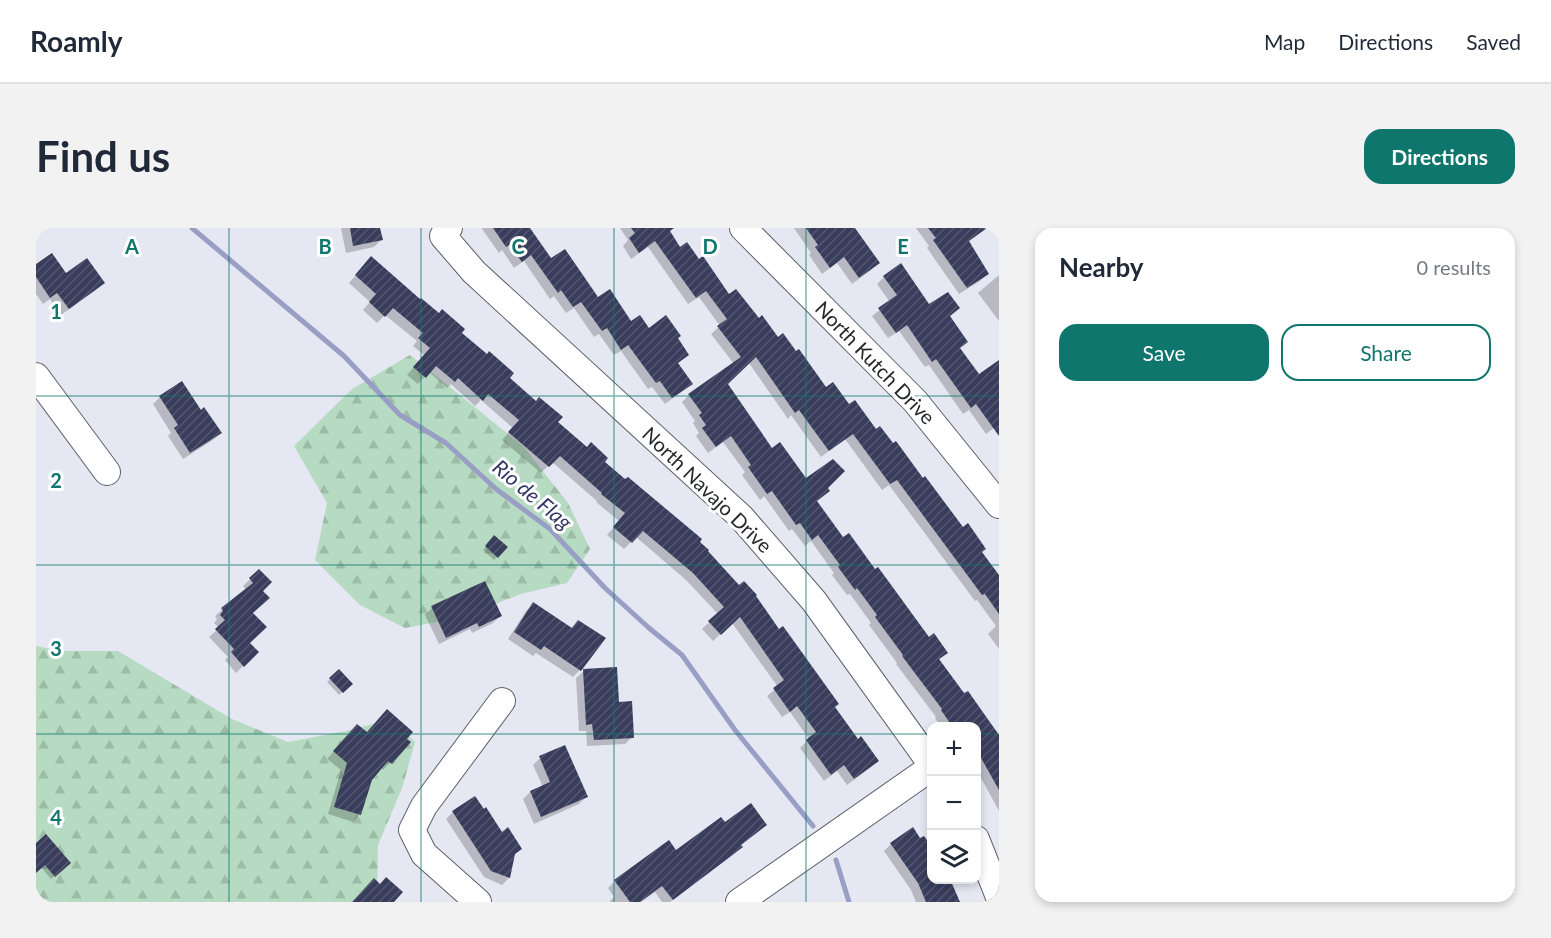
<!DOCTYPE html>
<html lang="en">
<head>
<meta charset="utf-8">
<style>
	:root { --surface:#fff; --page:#f2f2f3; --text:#1f2937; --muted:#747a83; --line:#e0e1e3; --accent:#0f766e }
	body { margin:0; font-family:Lato,sans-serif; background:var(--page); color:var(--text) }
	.controls { position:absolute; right:18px; bottom:18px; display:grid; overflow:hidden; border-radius:12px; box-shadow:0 3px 9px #0003 }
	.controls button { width:54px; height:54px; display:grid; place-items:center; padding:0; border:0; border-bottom:2px solid var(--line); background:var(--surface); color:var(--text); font:30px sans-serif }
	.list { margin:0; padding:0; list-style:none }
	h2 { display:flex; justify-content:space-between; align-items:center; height:78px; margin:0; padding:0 24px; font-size:26px }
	h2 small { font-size:20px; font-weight:400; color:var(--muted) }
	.actions { display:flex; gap:12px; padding:18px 24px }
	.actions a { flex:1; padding:14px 0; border:2px solid var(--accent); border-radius:18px; text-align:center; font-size:21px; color:var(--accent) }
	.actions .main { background:var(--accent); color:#fff }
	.icon { flex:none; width:33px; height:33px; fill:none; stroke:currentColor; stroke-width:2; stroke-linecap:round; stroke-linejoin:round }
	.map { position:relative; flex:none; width:963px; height:674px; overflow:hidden; border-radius:18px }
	header { display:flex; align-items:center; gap:36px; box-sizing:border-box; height:84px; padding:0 30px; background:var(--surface); border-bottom:2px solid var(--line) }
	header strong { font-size:28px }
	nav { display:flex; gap:33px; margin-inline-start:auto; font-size:21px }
	.intro { display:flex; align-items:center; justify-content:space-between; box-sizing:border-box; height:144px; padding:0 36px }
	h1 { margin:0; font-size:42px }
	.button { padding:15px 27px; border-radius:18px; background:var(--accent); color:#fff; font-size:21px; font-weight:700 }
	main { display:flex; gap:36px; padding:0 36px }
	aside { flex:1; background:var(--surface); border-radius:18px; box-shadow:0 3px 9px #0003 }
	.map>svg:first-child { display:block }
	.forest { fill:url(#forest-firs) }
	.shadow { fill:#0003 }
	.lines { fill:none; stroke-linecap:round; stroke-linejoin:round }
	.stream { stroke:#999fc4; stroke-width:5 }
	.building { fill:url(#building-hatch) }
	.minor-casing { stroke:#5e6069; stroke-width:28 }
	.minor { stroke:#fff; stroke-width:26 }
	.grid { fill:none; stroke:#0f766e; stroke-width:1.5; stroke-opacity:0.55 }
	.labels { text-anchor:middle; stroke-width:6; stroke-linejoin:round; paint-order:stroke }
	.street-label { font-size:20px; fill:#27282c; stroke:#fff }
	.water-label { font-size:21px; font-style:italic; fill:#323667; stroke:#fff }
	.grid-label { font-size:20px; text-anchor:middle; font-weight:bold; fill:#0f766e; stroke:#fff; stroke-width:6; stroke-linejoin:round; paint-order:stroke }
</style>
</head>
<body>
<header>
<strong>Roamly</strong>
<nav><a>Map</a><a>Directions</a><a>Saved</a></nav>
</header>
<div class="intro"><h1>Find us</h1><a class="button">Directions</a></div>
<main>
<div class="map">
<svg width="963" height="674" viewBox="0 0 963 674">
	<defs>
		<pattern id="forest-firs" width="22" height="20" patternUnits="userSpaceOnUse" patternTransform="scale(1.5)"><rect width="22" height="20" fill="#b7dbc2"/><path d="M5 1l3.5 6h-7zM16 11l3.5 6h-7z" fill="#9dbca7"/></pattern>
		<pattern id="building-hatch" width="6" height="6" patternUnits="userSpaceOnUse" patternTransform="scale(1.5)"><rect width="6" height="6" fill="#393d5c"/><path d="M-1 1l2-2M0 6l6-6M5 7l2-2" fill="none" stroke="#545770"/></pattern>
	</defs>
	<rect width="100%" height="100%" fill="#e5e7f2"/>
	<path class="forest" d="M374,127L487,218L532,275L554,321L531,355L485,366L427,389L369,400L324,377L279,332L291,275L258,218L316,161Z
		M0,418L25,423H82L196,491L252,514L310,503L356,491L379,514L366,560L342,617L341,674H0Z"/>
	<path class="shadow" d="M305,0H342L345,12L338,19L310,25Z
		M447,0H492L515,32L562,71L595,95L641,110V136L655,155L648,162L629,176L616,159L612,161L585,123L578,127L563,106L558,109L538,80L530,85L518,68L514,71L488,33L478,40L466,22L463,25L446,1Z
		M584,0H629L644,21L663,33L693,68L741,111L789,161L813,178L840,203L887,252L963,349V421L952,406L960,398L941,372L939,373L853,257L846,262L809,211L785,229L755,187L752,191L713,135L690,156L736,222L780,273L807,311L893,411L910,425L902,433L928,467L963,509V583L940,541V499H905L899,490L900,489L860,436L861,435L833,397L835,395L814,366L811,367L796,347L798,345L775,313L769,318L756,301L753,303L728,268L724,272L706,247L709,244L687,214L672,225L660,208L663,205L657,195L659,193L646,174L653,167L698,136L675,106L684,98L663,69L652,76L612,19L595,31L587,18L592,12Z
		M758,0H817L842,35L835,42L816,56L801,35L786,46L773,27L775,25Z
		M880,0H941L944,4L932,14L951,46L944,53L923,66L891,20L893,18Z
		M0,37L30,47L67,55L60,62L25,87L14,71L7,76L0,66Z
		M329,37L424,105L520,194L662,314L797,479L821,513L841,533L834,540L811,557L801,543L788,553L764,520L773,511L754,484L746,489L731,468L742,459L696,395L677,413L666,401L682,386L650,352L600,309L588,321L571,307L583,293L560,274L561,273L516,234L505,245L466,212L477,200L445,172L439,178L415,156L411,160L393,144L382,156L371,147L388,127L377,118L381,113L349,87L341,95L327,82L334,74L313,55Z
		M963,47V93L942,65Z
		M848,49L893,78L913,89L923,121L942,149L963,159V196L950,206L933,182L927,186L893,137L889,139L863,103L852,110L836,88L854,74L841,56Z
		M124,169L164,184L184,205L177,212L147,231L132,208L135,205L117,176Z
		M459,309L470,319L458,332L447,322Z
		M223,343L225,363L215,385L212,415L221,424L200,445L189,432L192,429L173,409L183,400L178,395L181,391L179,388L210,362L207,358Z
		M497,376L534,401L542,393L544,442L537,449L500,425L497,428L472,411L490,383Z
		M396,380L464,388L457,395L436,405L434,401L403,416L389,387Z
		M303,443L315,456L303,467L291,454Z
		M548,443L582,475L596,509L589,516L551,518L550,503H543L540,450Z
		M314,505L330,506L373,514L347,542L345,540L335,551L324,586L317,594L292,586L305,542L291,531Z
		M504,530L550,569L543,576L498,596L487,571L494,564L507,559L497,537Z
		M417,584L465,606L484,621L477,628L473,650L466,657L448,649L410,591Z
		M689,596L730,597L704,618L705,619L698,626L634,674H626L619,664L605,674H573L578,669L572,660L579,653L633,614L640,624Z
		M855,616L896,652H912L922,674H880L875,662L848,623Z
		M0,617L33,635L15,651L5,639L0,643Z"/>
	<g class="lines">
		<path class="stream" d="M156,0L308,128L364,187L410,215L460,261L514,301L569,360L613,400L646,427L699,502L777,598
			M800,632L813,674"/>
	</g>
	<path class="building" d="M314,0H344L347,12L317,18Z
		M457,0H494L515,30L529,21L562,69L574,61L595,93L604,87L613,100L630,87L645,108L642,110L653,127L642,135L657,156L636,170L624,153L620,155L592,117L585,122L571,100L566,103L545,74L537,79L525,62L522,65L495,27L486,34L473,17L470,19Z
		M595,0H638L634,3L644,19L651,14L663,31L667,28L693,66L700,61L723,90L726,87L742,109L747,105L760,123L763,121L790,159L797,154L813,176L819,172L840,201L844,198L857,215L860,213L887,250L889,248L927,299L932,295L950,321L946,324L963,347V386L949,366L946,367L861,252L854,256L817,206L793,223L763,182L759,185L720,129L692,156L736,220L744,214L770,250L797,231L809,243L792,260L794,263L781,273L807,309L813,305L839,341L842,339L893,409L898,405L912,425L903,431L928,465L932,463L963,507V562L940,521V498H916L905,482L906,481L866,428L867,427L839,389L841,387L821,360L819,362L802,339L804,337L782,307L776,312L764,295L760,297L736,263L731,266L712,239L715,237L695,208L680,219L666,200L670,197L663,187L666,185L652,166L705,129L681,98L691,91L670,63L660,70L619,13L603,25L593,10L599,5Z
		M770,0H819L844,35L823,50L808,29L794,40L779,19L782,17Z
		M892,0H951L933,13L953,46L931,60L897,12L900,10Z
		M16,25L30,45L51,30L69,55L33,81L21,65L14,70L0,49V36Z
		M335,28L384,71L385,70L403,85L406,81L429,101L426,105L451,126L453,123L478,145L474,150L500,173L503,169L527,189L522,194L551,219L555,214L572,230L569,234L589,251L592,249L666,311L664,314L673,322L672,323L703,357L708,353L721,367L720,368L743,401L747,398L803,476L799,479L822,511L825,508L843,533L818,551L808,537L795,547L770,512L780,504L761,478L754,484L737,460L748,452L704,389L685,407L672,393L688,379L657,345L607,303L596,315L577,299L589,285L565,266L566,265L524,228L513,239L472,204L483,192L452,166L447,173L422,150L419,154L400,138L390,150L377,139L394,120L382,110L387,105L357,80L349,89L333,74L340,66L319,47Z
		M865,35L893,76L912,64L924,80L914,88L932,114L924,120L943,146L963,132V208L940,176L935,180L900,131L896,134L871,97L860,105L842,80L861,67L847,48Z
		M146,153L165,182L168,179L186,205L154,225L138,200L142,197L123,168Z
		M458,307L472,319L462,330L449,318Z
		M223,341L236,354L227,363L234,370L217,385L231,399L214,415L223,424L208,439L195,424L198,421L179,401L189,392L184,387L187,383L185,380L217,355L213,350Z
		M449,353L466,388L443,399L441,395L410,410L395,378Z
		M497,374L536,400L542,392L570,410L545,443L508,418L505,422L478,404Z
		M581,439L583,474L596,473L598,510L558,512L556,496L550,497L547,441Z
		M303,441L317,456L307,465L293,450Z
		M351,481L377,504L371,511L375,514L356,536L352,533L336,552L325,587L298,579L311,535L297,523L321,496L331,504Z
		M529,517L552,569L505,589L494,563L514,554L503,528Z
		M439,568L448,581L450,579L466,604L472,599L486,621L479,626L474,650L455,643L416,583Z
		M715,575L731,597L705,617L707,619L637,672L626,658L604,674H594L578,652L633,612L640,622L685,589L689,594Z
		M877,599L884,610L888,608L896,619V651H914L924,674H890L882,655L854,615Z
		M10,606L35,635L19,649L9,637L0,645V615Z
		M350,649L367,664L358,674H316L338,650L344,656Z"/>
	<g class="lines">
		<g class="minor-casing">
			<path id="minor" d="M413,0L407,8L438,44L705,289L778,373L896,537
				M707,0L879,173L963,277
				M0,148L71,244
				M940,611L963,669
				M442,674L388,626L376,602L388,578L466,473
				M703,674L896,539"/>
		</g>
		<use href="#minor" class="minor"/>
	</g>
	<path class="grid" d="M193,0V674M385,0V674M578,0V674M770,0V674M0,168H963M0,337H963M0,506H896M940,506H963"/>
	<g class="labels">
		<g class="street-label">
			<text transform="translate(839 135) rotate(46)" y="7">North Kutch Drive</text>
			<text transform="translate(671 262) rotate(44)" y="7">North Navajo Drive</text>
		</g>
		<g class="water-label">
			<text transform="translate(496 267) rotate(40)" y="7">Rio de Flag</text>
		</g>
	</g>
	<g class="grid-label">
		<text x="96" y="26">A</text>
		<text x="289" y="26">B</text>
		<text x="482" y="26">C</text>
		<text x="674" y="26">D</text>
		<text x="867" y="26">E</text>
		<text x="20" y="91">1</text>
		<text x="20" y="260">2</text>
		<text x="20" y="428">3</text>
		<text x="20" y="597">4</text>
	</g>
</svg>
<div class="controls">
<button>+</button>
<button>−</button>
<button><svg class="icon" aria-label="layers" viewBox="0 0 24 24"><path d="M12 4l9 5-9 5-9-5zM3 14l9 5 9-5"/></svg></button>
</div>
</div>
<aside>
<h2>Nearby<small>0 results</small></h2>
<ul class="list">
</ul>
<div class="actions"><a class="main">Save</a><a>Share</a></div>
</aside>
</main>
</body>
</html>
